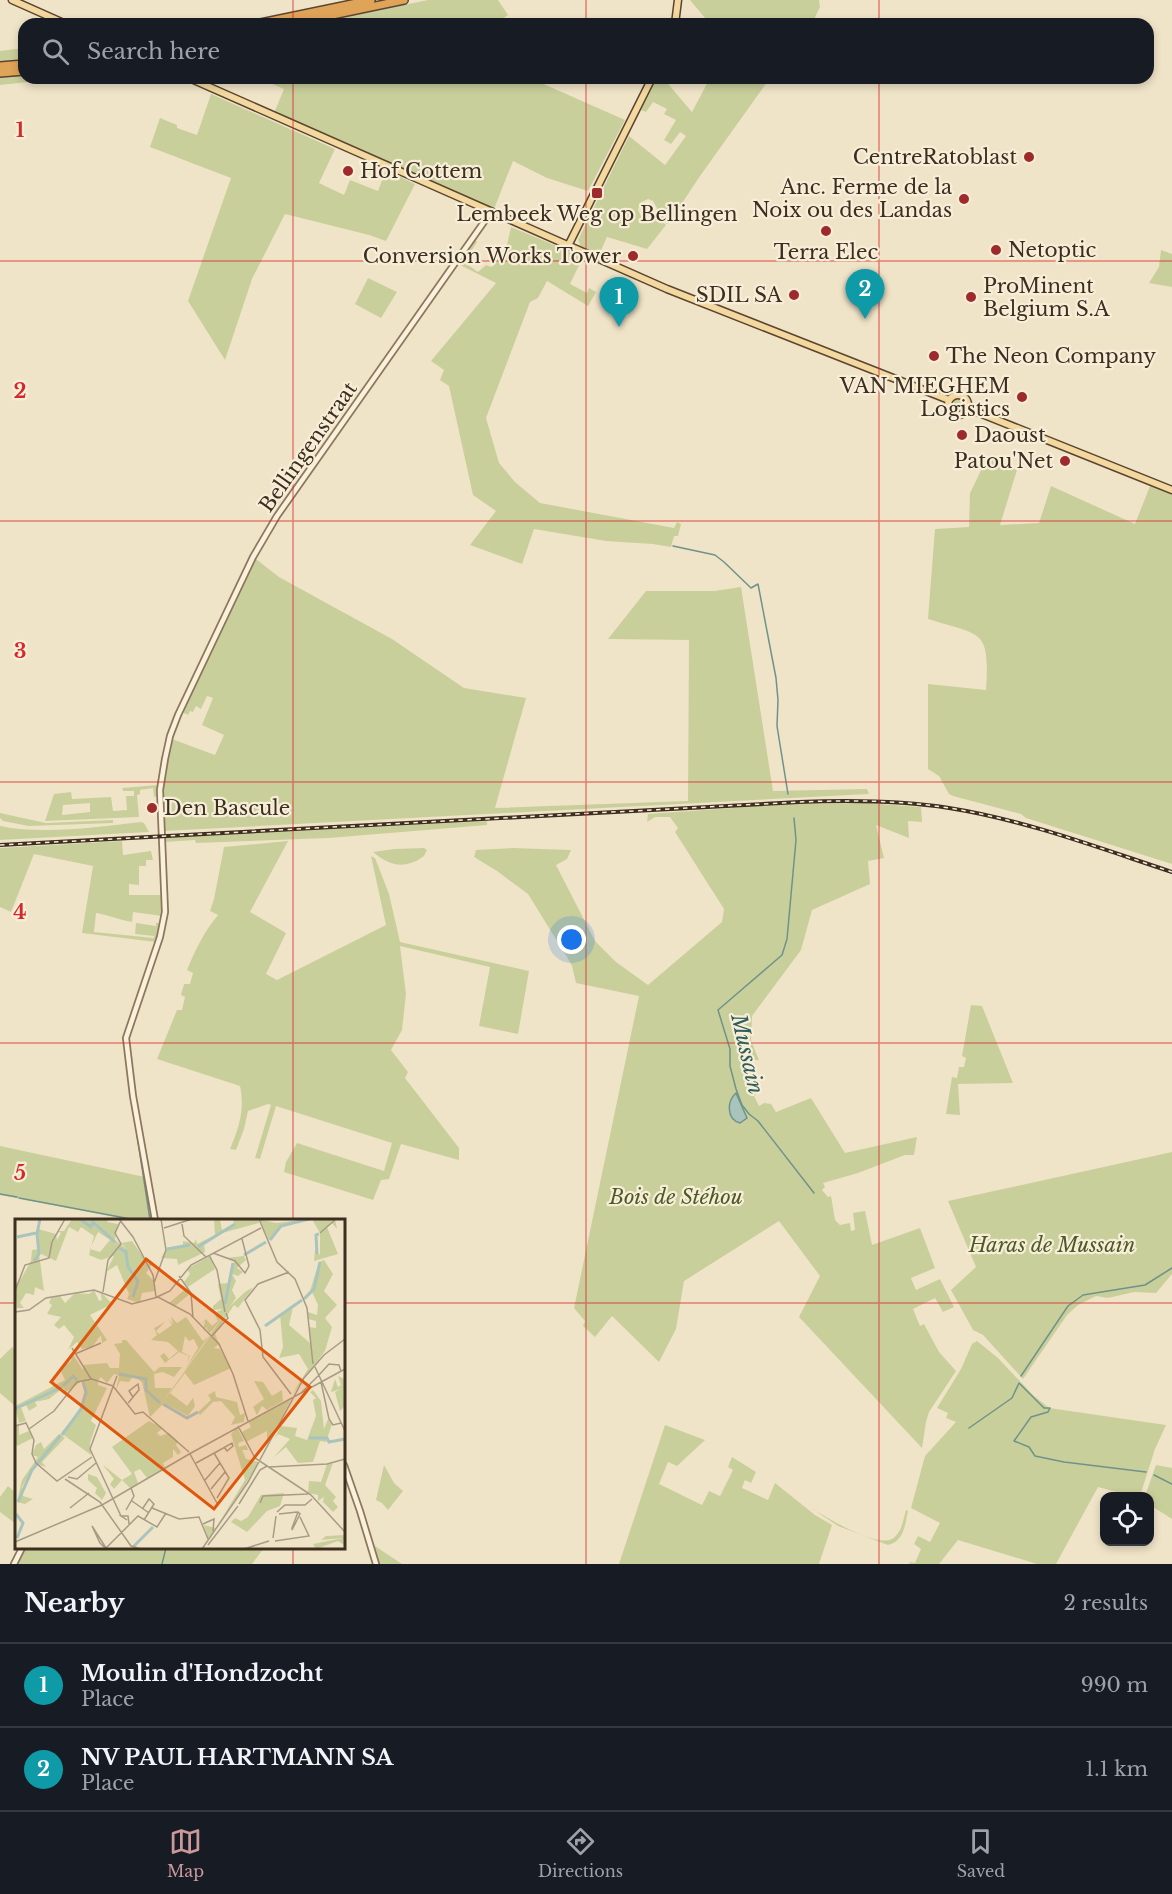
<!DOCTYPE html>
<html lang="en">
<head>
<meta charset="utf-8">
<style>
	:root { --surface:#171b24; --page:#20242c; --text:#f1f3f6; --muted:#9ea1a6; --line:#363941; --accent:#cc999b }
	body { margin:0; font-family:"Libre Baskerville",serif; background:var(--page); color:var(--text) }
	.controls { position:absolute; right:18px; bottom:18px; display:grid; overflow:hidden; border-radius:12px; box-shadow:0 3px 9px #0003 }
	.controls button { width:54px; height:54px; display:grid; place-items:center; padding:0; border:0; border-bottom:2px solid var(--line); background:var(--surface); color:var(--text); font:30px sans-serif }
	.you { position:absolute; left:572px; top:940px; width:21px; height:21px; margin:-15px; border:4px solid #fff; border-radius:50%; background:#1a73e8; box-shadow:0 0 0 9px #1a73e833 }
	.badge { display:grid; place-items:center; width:39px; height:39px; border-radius:50%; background:var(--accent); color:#fff; font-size:20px; font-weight:700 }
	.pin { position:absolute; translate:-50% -50px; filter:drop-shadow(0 2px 3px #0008) }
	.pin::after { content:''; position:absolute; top:32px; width:21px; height:18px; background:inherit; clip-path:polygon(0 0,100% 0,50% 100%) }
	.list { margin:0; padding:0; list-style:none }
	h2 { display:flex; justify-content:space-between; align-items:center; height:78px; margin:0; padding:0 24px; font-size:26px }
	h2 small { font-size:20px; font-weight:400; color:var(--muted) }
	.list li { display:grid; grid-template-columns:39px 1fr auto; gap:18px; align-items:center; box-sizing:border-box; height:84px; padding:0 24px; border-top:2px solid var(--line) }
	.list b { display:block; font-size:22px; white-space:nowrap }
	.list p { margin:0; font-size:20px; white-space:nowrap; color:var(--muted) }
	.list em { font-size:20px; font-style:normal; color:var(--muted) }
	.icon { flex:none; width:33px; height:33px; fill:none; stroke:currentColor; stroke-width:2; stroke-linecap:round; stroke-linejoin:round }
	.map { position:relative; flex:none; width:1172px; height:1564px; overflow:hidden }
	.search { position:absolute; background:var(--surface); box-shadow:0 3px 9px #0003; left:18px; right:18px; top:18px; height:66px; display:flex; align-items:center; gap:15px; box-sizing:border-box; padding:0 21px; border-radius:18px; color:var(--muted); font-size:22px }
	.sheet { height:246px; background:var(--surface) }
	nav { display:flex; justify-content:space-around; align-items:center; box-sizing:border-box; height:84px; border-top:2px solid var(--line); background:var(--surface); font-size:16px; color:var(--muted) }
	nav a { display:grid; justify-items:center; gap:3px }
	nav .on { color:var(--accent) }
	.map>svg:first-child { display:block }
	.green { fill:#c9cf9b; fill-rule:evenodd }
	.water { fill:#a9c4bc; stroke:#6f938a; stroke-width:1.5 }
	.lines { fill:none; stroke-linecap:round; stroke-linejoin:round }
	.stream { stroke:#6f938a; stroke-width:1.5 }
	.minor-casing { stroke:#8d765c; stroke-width:8 }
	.major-casing { stroke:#5b4430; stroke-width:9 }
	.highway-casing { stroke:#5b4430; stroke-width:10 }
	.minor { stroke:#faf1dc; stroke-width:4.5 }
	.major { stroke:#f3d9a0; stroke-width:6 }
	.highway { stroke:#e0a458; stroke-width:7 }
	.rail-casing { stroke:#3d2e20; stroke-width:4 }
	.rail { stroke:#f7eed8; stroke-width:1.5; stroke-dasharray:4.5; stroke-linecap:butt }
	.grid { fill:none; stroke:#d62828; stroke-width:1.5; stroke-opacity:0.55 }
	.poi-dot { fill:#9e2a2b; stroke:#f7eed8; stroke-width:2 }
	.labels { text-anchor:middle; stroke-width:4.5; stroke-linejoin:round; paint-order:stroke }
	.poi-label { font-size:20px; fill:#3d2e20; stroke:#f7eed8; text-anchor:end }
	.street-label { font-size:20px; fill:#3d2e20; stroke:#f7eed8 }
	.park-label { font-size:20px; font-style:italic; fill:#4d5a26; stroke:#f7eed8 }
	.water-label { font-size:21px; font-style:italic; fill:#2f5d5a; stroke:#f7eed8 }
	.inset-river { fill:none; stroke:#a9c4bc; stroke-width:3 }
	.inset-road { fill:none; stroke:#a89b85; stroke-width:1.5 }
	.view { fill:#df570d; fill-opacity:0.15; stroke:#df570d; stroke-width:3 }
	.inset-edge { fill:none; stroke:#3d2e20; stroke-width:3 }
	.grid-label { font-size:20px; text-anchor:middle; font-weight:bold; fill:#d62828; stroke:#f7eed8; stroke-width:4.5; stroke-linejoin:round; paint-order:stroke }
</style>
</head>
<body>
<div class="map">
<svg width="1172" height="1564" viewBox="0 0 1172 1564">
	<rect width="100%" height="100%" fill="#f0e4c8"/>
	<path class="green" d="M428,0H498L508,15L495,24H311Z
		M690,0H819L820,7L812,24H710Z
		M24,48V59L0,62V51Z
		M24,73V78H66L0,85V76Z
		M258,78H530L625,120L588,191L547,178L513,161L494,209L274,113L284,89Z
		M657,78H663L692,112L710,78H770L700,176L669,223L667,224L656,214L657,208L653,201L648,199L640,203L638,210L641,216L648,219L655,215L666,225L647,249L607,237L599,255L581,247L578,240L629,136L665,165L686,136L680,132L671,144L664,140L676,120L664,114L667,109L653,102L646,112L641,110Z
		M211,94L335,149L319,183L344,195L350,180L378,191L386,170L415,184L386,241L369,235L285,214L252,279L225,360L188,301L231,178L150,147L160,118L177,125V128L197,135Z
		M511,227L583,257L570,284L587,293L589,288L596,292L588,306L547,281L538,298L530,302L486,418L499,463L515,482L540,503L674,528L677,522L681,524L678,536H674L671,547L653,544L606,541L534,529L522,564L470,545L496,511L473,495L449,386L440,380L444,370L431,361L496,283L458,264L475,239L477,242L464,262L478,272L486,265L492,267L507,245Z
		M1161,250L1172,254V287L1149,283L1159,267Z
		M368,278L397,292L381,318L355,304Z
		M949 405a8 8 0 1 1 16 0a8 8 0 1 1-16 0Z
		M987,458L1017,470L1000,525L1039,523L1051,486L1135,524L1150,486L1172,495V864L1026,818L1021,814L953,796L949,794L939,776L928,769V684L986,690C990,628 982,636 928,619L935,529L969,527L970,493Z
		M256,559L279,577L392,639L464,688L526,698L495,808L688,801L689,640L608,639L646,591H715L741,587L773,791L867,789L869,794L164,831L163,784L172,739L215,755L224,735L202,725L213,698L207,696L201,709L196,706L193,712L190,711L188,715L182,712Z
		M158,785V796L154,797L153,788L140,790V794L137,795L139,817L45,821L54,794L71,792L72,799L111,797L113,811L127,810L126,796H134V791H123L122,788ZM90,803V812L62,815L63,805Z
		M865,803L921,807L922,822L908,821L909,838L876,825L884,858L868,861L870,884L812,910L801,950L752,1016L751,1041L759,1060H746L758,1092L754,1096L759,1106L764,1103L771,1104L776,1112L811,1098L845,1153L917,1137L914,1155H905L858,1173L823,1183L825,1187L822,1190L828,1197L831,1196L835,1220L840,1225L850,1223L851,1231L855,1230L853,1213L865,1211L872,1245L920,1228L935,1268L911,1278L916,1290L940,1279L954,1307L943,1312L935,1298L913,1309L920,1326L924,1324L939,1352L956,1371L929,1412L926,1422L922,1448L799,1317L820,1276L779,1221L684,1281L676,1329L659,1362L612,1316L595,1337L583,1326L585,1321L574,1308L639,996L576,983L572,966L567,957L528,894L497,871L474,857L476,850L513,848L571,850L567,859L556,865L595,941L616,962L648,985L722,922L724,909L675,832L678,828L670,817H655L647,822L648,814L790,804ZM736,1093L746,1118L731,1116L729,1105Z
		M0,813L46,823L113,820V823L29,826L3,821L0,818Z
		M487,821V825L329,838L196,843L195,840L165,842V838Z
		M141,822L144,823L149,832L0,840V826C43,835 97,827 141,822Z
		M122,841L123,855L151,851L153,860H146V866H139V885L129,884V895H163L162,916L133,912L132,922C119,920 109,915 96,913L94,932L154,938V936L135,934L136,923L156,926V923H161L156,942L82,933L93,866L34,854L11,912L0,907V848Z
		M288,841L250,912L286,933L266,974L277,980L386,925L371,856L375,858L389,894L400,942L529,971L518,1034L479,1026L490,967L400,946L406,994L402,1030L391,1050L408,1072L405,1078L459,1148V1160L401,1144L389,1179L381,1180L373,1200L284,1172L286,1162L297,1143L384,1171L392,1143L276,1106L260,1159L255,1158L271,1105L268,1104L248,1111L244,1129L236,1150L230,1149C239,1128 245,1109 240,1086L157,1059L177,1010H182L185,997L181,995L184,984H190L193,973L187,970C196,949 203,933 218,915L210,911L214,899L224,847Z
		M424,848L427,850L424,856C405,870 389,866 373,852L394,849Z
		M971,1005L982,1006L1013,1083L958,1084L960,1115L946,1114L952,1077L957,1078L959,1067H964L966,1058L962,1056Z
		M0,1146L145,1177L152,1220H130L0,1195Z
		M1172,1152V1274L1156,1293L1134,1292L1108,1298L1096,1296L1078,1305L1067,1315L1023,1379L983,1335L973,1330L951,1290L976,1267L948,1201Z
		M977,1341L998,1358L1033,1395L1049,1408L1166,1425L1155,1449L1140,1496H1131L1098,1487L1056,1564H1037L958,1540L939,1564H909L910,1562L915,1563L921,1549L914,1544L918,1536L930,1542L940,1523L911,1508L925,1456L956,1422L946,1418L948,1413L937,1408L961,1369L972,1344Z
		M12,1347L16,1350V1407L0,1393V1359Z
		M665,1425L705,1440L677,1466L668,1462L659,1484L702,1505L709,1491L720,1496L733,1470L728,1467L732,1457L756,1472L751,1483L745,1480L742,1488L768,1500L775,1483L815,1515L832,1525L819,1564H619Z
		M384,1465L394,1483L403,1491L388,1510L382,1503L376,1500Z
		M1156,1465L1172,1468V1519L1150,1505V1496H1145Z
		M8,1486L16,1493V1524L0,1512V1497Z
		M811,1508C826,1517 876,1548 892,1539C902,1533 903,1520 906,1510L908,1511C905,1525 904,1541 888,1545L838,1526Z
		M372,1544L402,1564H378Z
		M25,1548H264L252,1564H17Z"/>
	<path class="water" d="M736,1093L747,1118L740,1123C726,1119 727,1101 736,1093Z"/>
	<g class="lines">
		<path class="stream" d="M673,546L715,555L724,562L751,588L758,584L776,678L778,700L777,726L788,794
			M794,818L796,840L787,939L782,955L718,1010L730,1049V1066L736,1089L742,1105L749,1114L758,1121L814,1193
			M137,1135L150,1220
			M0,1194L17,1197
			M19,1198L136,1220
			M1021,1376L1068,1306L1083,1295L1145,1285L1172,1268
			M1050,1408L1048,1412L1031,1417L1014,1441L1029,1447L1035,1456L1064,1462L1146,1472
			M969,1428L1012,1398L1019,1383L1044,1408H1049
			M1154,1475L1172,1484
			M162,1564L166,1548"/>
		<g class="minor-casing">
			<path id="minor" d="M155,1220L133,1096L126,1038L160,937L165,912L160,790L165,759L170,736L178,715L253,557L277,516L491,212
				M344,1465L360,1511L376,1564
				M14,1564L22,1548"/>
		</g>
		<g class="major-casing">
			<path id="major" d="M12,0L66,24
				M675,24L678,0
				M189,78L667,289L949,400
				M568,246L652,78
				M948 405a10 10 0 1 1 20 0a10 10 0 1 1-20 0Z
				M967,408L1172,490"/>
		</g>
		<g class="highway-casing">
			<path id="highway" d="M256,24L371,0
				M289,24L404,0
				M0,66L24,64
				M0,73L24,71"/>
		</g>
		<use href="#minor" class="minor"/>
		<use href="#major" class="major"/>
		<use href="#highway" class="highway"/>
		<g class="rail-casing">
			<path id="rail" d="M0,845L799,802C849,800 899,800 949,808C1025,820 1099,848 1172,872"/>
		</g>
		<use href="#rail" class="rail"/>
	</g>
	<path class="grid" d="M293,0V24M586,0V24M879,0V24M293,78V1220M586,78V1564M879,78V1564M0,261H1172M0,521H1172M0,782H1172M0,1043H1172M0,1303H16M344,1303H1172M293,1548V1564"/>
	<g class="poi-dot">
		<circle cx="1029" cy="157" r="6"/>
		<circle cx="348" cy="171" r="6"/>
		<rect x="591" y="187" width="12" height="12" rx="3"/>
		<circle cx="964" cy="199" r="6"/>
		<circle cx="826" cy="231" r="6"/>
		<circle cx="996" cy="250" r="6"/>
		<circle cx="633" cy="256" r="6"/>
		<circle cx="794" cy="295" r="6"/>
		<circle cx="971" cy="297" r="6"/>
		<circle cx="934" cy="356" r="6"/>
		<circle cx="1022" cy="397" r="6"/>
		<circle cx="962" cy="435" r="6"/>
		<circle cx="1065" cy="461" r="6"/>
		<circle cx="152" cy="808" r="6"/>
	</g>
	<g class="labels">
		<g class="poi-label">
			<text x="1017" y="164">CentreRatoblast</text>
			<text x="360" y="178" text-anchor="start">Hof Cottem</text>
			<text x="952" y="194">Anc. Ferme de la<tspan x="952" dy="23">Noix ou des Landas</tspan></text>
			<text x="597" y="221" text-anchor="middle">Lembeek Weg op Bellingen</text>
			<text x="1008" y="257" text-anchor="start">Netoptic</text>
			<text x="826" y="259" text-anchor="middle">Terra Elec</text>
			<text x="621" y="263">Conversion Works Tower</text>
			<text x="983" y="293" text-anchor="start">ProMinent<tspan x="983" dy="23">Belgium S.A</tspan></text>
			<text x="782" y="302">SDIL SA</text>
			<text x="946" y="363" text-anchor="start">The Neon Company</text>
			<text x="1010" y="393">VAN MIEGHEM<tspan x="1010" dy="23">Logistics</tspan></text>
			<text x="974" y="442" text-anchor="start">Daoust</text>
			<text x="1053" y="468">Patou'Net</text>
			<text x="164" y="815" text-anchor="start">Den Bascule</text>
		</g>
		<g class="street-label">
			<text transform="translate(308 447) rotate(-55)" y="7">Bellingenstraat</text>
		</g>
		<g class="park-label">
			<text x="676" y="1204">Bois de Stéhou</text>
			<text x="1052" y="1252">Haras de Mussain</text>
		</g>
		<g class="water-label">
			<text transform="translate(747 1054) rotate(77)" y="7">Mussain</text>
		</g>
	</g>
	<g transform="translate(15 1219)">
		<rect width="330" height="330" fill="#f0e4c8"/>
		<path d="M25,0L23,10L41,15L42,21L46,14L42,12H49L57,0H94L92,3L103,5L100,21L112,30L106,24L117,22L133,45L138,44L131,54L139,62L140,72L127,74L125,84L112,80L114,75L102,46L91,53L99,37L86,41L74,36L79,17L66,8L63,13L54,8L41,42L24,34L29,72L20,68L19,76L11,74L5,84L9,89H2L0,62L3,65L16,42L17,31L24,30L21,14ZM83,13L95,21L85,33L75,30ZM199,0L205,1L207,11L219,5L218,0H243L244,4L207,14L189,25L190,33L163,46L162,40L146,39L151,31L168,28V22L179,24L181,20L182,25L200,16ZM244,0L261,4L295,0L269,6L254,21ZM297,0H320L322,10L316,3L312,8L323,35L299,42L300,31L305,36V14ZM195,37L200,50L173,68L176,74L160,87L154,84L173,68L169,63L175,55L172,50ZM229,37L231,41L222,49L228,53L223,57L217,55L221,62L217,71L221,79L197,112L194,114L191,108L188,112L190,102L184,107L191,100L197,107L203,102L199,94L208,90L198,91V87L206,80L203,65L213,64L219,42L210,39ZM309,41L318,55L309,72L322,86L310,99L317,108L310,132L276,177L293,150L284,135L264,139L268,128L265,95L278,88L274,106L295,124L294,108L301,109V102L293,100V93L302,96L303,86L297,73L288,79L295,72L304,43ZM247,62L233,71L238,69L223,89L219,86L200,115L204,125L199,129L205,130L216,149L179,166L170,154L155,174L172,187L178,179L180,187L173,197L149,184L135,198L127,163L118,157L114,163L105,162L101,171L104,157L99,155L92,164L86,158L83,162V166L92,169L76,202L81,206L75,224L76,236L46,214L64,192L71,174L67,162L51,173L48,169L34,180L20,183L22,187L14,192L11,186L6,188L11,202L4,204V216L14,212L18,219L2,227L0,224V207L4,204L0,187L50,161L45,150L56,142L57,134L68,151V146L92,144L95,149H104L105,135L99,125L107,124V121H111L139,153L145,148H167L159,158L148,153L139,155L140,169H157L147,184L195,117L200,119L196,115L215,87L230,73ZM79,71L84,82L87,81L85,72L97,85L75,96L92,121L87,124L86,116L77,128L67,130L62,123L53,131L59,118L49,106L44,110L39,106L46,98L32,95L37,86L34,84L36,79L45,77L50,84L60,74L74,75ZM156,98L162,104L171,98L188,122L194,117L169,152L183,129L179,120L174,122L170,117L167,133L175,137L172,143L174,137L164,133L150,144L145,137L149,134L154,140L163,132L153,123L136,121L142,116L139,109L150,103L141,112L144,115L157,106L153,100L158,105ZM323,157L330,160V187L325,192L320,173L326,170L316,173L320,160L323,168L326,166ZM239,162L248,163L257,177L267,171L268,182L252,191L247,187L242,196L238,188L249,180ZM298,171L306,182L309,210L313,200L317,205L311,223L305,222L298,243L283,244L271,228L258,239L275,220L263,215L259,220L266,207L282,209L280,217L292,221L301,197L298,181L301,179L295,173ZM200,172L201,178L222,183L225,196L230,194L229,203L216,206L220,198L206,182L198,183L185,196L183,193L196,181L193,176ZM276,180L256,220H252V212L231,223L227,213L236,208L233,202ZM134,202L148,209L142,214L145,217L154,214L163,222L161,226L166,233L163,236L158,230V238L148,244L150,248L132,259L125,250L119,253L123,264L115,269L107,261L99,270L95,265L99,260L88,246L107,261L117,255L97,228ZM222,208L229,222L223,224L224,228L231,226L233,231H227L231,240L244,243L217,287L188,327L193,320L189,306L201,309L230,261L216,215ZM44,215L50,219L27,243L31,248L21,245L7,268L8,277L18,280L10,285L2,283L7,261L23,238L17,236L21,226L26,223L29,230ZM318,244L310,266L321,278L318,282L323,288L318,293L308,283L309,278L303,282V276L293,274L294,262L306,263L312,245ZM73,255L82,258L91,274L87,281L80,274L82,269L73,261ZM269,274L265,287L252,292L232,313L216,303L220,299L226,302L233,298L246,276ZM330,316L329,326L323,322L301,330L298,325L328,319L306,321L311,317Z" fill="#c9cf9b" fill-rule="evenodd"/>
		<path class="inset-river" d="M65,0L76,8L78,3L100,23M2,18L21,14M255,21L266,7L294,0M183,28L220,5M104,29L111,33L113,48L123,62L118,78M152,30L175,26M302,35L301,16L304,15M229,36L251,23M19,42L24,35L22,15L25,0M289,80L299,70L305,43M210,85L218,44M250,107L287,81M104,155L131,160V171L145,184M48,167L58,157L62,161M148,185L172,199L183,193M0,190L47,168M47,216L66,190L71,173L68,163M294,219H312L314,223L330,220M3,283L17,251L46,216M1,295L8,304L2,319M118,328L138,308"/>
		<path class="inset-road" d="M104,0L118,18L138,56L141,78M244,0L262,43L280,60L292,89L298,145M167,5L169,17L191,38M149,9L177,0M305,14L321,0M198,34L220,42L230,54L234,47L227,20M194,36L202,51L210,93M274,53L243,65L230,81L245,111L248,138L276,175M164,57L176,74L178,99M139,64L151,31L146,0M0,72L10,46L34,39L37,23L50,0M88,73L93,41L106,25L100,14L106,1M142,78L155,72L176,46L246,9M0,93L14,91L31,79L79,71L117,85L143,78L175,95L204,125L218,155L233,202M196,118L213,99L211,94M57,129L76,160M60,135L86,124M300,148L330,212M304,156L314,145L324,146L326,152M102,157L75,230L106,297M306,163L314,200L318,206L326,204M98,167L120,195L128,193L174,233M287,173L304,156M113,184L114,183L123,172L124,171L123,165L114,172L118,178M0,207L11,204L19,221L17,235L21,244L42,262L77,238M223,207L240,239L296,276M14,210L39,192L62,163L77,160L98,167M176,234L330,150M199,234L214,259L202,279M175,235L203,286M181,244L203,232L217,224L218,227L212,232L209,228M254,248L312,245L330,240M53,258L62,260L81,244M50,260L85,283L116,327L126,330M190,261L205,244M196,270L210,253M296,276L330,313M117,282L134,294M245,284L248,277L293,275M224,285L245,251L252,247M55,289L74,274M128,289L134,280L139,285L129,301M137,289L164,300L184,298L193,320M111,291L119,277L116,269M262,293L270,286H290L297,280M283,293L285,295L277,311V309ZM264,295L282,293M112,301L106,297H113L114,305M188,305L199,300L198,312M258,319L261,297M260,322L294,317L285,298M0,323L87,286L176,234M193,326L223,287M90,329L85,324L77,307L91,329M90,330L123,297L142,308L151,294M187,330L233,263L289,159L309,136L330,120M229,330L254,322"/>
		<path class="view" d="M131,40L295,168L199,290L36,163Z"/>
		<rect width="330" height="330" class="inset-edge"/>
	</g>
	<g class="grid-label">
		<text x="20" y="137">1</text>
		<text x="20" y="398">2</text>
		<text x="20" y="658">3</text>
		<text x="20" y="919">4</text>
		<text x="20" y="1180">5</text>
	</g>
</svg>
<div class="controls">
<button><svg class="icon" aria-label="locate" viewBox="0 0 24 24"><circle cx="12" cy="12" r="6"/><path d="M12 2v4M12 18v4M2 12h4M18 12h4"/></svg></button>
</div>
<div class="you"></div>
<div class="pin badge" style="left:619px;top:327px;background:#0f9aa8">1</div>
<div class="pin badge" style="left:865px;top:319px;background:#0f9aa8">2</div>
<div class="search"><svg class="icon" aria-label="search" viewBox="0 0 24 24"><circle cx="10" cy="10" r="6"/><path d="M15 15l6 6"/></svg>Search here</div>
</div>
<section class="sheet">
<h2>Nearby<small>2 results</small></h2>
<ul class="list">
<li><span class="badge" style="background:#0f9aa8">1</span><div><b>Moulin d'Hondzocht</b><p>Place</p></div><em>990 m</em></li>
<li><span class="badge" style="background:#0f9aa8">2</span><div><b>NV PAUL HARTMANN SA</b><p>Place</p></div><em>1.1 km</em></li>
</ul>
</section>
<nav>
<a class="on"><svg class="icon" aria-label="map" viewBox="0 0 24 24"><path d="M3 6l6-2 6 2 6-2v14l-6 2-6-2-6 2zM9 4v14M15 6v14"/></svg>Map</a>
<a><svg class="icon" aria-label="directions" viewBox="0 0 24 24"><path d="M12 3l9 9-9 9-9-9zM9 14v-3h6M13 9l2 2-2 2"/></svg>Directions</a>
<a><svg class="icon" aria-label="saved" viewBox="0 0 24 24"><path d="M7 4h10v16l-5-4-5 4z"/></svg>Saved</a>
</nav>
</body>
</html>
